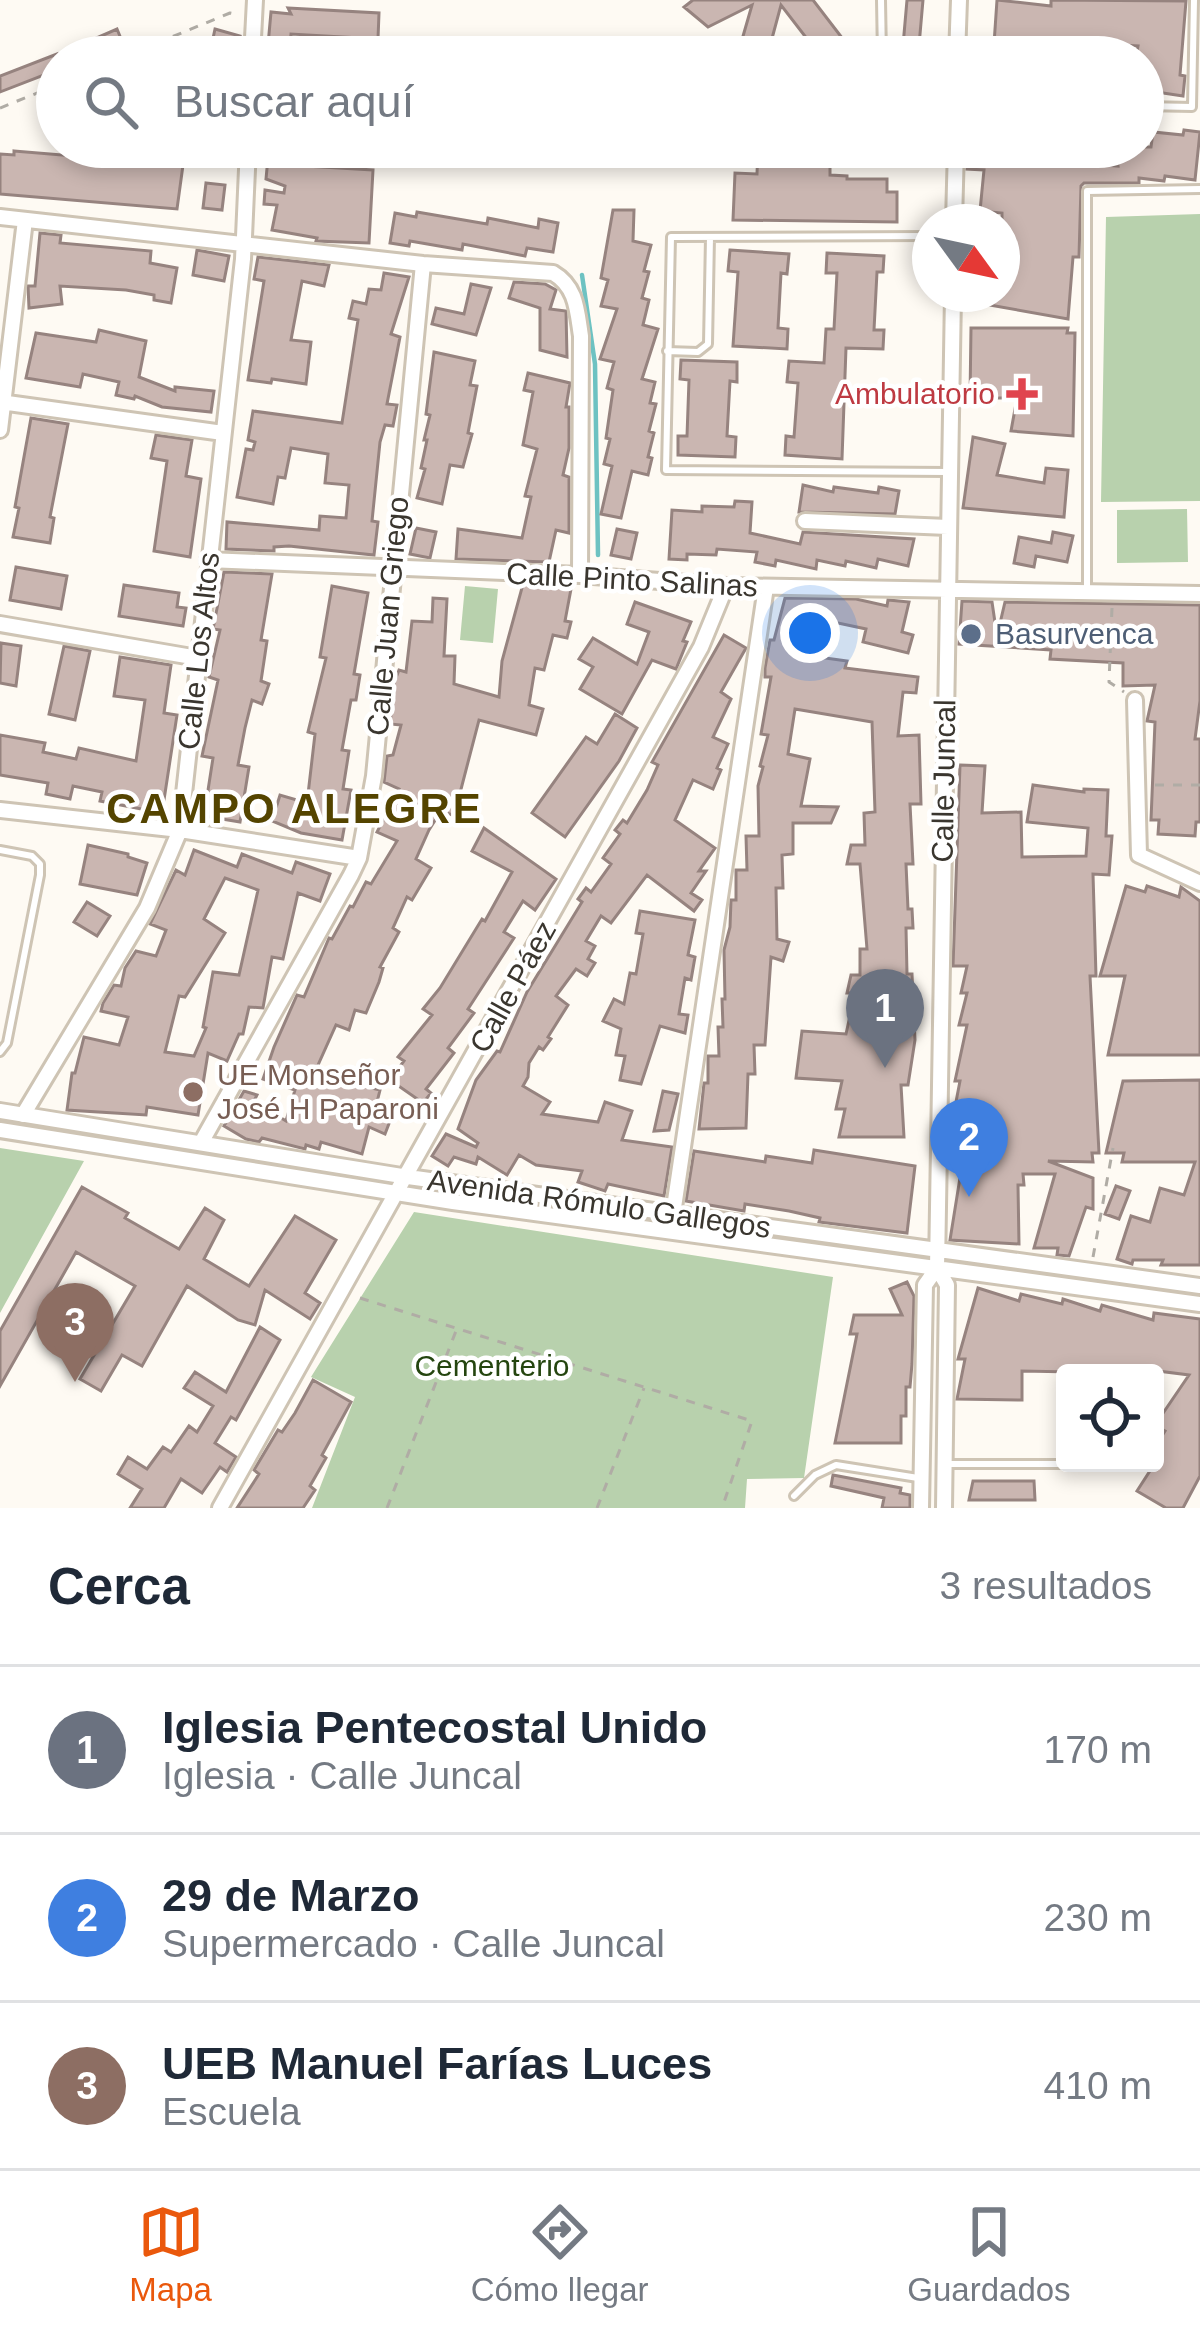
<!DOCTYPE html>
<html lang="es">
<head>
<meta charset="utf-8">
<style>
	:root { --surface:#fff; --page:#f2f2f3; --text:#1f2937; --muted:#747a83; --line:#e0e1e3; --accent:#ea580c }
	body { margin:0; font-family:Arial,sans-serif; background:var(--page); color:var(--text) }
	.controls { position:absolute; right:36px; bottom:36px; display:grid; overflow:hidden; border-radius:12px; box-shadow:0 6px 18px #0003 }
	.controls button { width:108px; height:108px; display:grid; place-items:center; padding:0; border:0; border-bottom:3px solid var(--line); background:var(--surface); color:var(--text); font:60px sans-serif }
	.compass { position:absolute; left:912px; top:204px; width:108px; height:108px; border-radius:50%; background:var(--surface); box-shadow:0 6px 18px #0003; rotate:123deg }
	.you { position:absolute; left:810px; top:633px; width:42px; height:42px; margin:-30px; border:9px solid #fff; border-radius:50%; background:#1a73e8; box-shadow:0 0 0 18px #1a73e833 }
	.badge { display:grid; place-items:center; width:78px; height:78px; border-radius:50%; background:var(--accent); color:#fff; font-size:39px; font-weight:700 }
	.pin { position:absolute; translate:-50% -99px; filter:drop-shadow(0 3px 6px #0008) }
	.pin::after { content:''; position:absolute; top:63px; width:42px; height:36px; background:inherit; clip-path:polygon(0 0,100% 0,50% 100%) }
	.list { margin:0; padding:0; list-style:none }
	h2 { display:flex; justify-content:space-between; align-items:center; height:156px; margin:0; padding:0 48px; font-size:51px }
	h2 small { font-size:39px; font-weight:400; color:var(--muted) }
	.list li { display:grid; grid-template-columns:78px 1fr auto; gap:36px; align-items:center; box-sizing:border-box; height:168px; padding:0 48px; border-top:3px solid var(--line) }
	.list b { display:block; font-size:45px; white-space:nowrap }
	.list p { margin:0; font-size:39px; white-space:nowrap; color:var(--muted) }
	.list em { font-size:39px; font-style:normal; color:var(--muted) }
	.icon { flex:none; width:66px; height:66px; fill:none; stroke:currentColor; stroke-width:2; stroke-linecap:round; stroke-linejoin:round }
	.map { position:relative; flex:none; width:1200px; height:1508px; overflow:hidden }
	.search { position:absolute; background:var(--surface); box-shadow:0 6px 18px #0003; left:36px; right:36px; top:36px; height:132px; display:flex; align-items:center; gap:30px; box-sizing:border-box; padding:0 42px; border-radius:66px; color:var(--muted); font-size:45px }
	.sheet { height:660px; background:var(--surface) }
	nav { display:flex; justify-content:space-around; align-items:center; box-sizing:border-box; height:168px; border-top:3px solid var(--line); background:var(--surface); font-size:33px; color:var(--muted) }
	nav a { display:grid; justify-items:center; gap:6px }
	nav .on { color:var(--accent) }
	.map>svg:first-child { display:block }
	.green { fill:#b8d1ad }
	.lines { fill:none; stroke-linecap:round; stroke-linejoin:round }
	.stream { stroke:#6dc2c2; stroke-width:4.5 }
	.building { fill:#cab6b1; stroke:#96837f; stroke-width:3; fill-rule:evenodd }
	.lane-casing { stroke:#cec4b4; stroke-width:12 }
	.street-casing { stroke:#cec4b4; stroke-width:20 }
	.path { stroke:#b0aca5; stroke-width:3; stroke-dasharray:9 9; stroke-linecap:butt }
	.lane { stroke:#fff; stroke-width:6 }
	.street { stroke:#fff; stroke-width:14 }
	.health-dot { fill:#e0444e; stroke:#fff; stroke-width:4.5 }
	.service-dot { fill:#5c6f8a; stroke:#fff; stroke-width:4.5 }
	.education-dot { fill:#8d6e63; stroke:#fff; stroke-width:4.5 }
	.labels { text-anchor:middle; stroke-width:9; stroke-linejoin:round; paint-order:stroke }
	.health-label { font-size:30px; fill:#be3a42; stroke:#fff; text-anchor:end }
	.street-label { font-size:30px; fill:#3a362f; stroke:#fff }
	.service-label { font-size:30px; fill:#4e5e75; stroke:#fff; text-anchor:start }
	.education-label { font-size:30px; fill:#785e54; stroke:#fff; text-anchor:start }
	.park-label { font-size:30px; fill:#24450f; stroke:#fff }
	.district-label { font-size:42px; font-weight:bold; letter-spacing:3px; fill:#544400; stroke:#fff }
</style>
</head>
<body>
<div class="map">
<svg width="1200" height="1508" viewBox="0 0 1200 1508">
	<rect width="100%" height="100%" fill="#fefaf3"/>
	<path class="green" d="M1200,214V501L1101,502L1106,217Z
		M1187,509L1188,562L1117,563V510Z
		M465,586L498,589L493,643L460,640Z
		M0,1148L84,1161L0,1313Z
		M414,1212L833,1277L804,1478L747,1479L745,1508H312L355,1397L311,1377Z"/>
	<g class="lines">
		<path class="stream" d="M582,275L595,364L598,555"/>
	</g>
	<path class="building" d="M693,0H813L846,43L828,57H821L781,5L767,57H737L752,5L708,27L684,7Z
		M907,0H923L918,57H902Z
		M997,0L1051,6V0L1186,1L1180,75L1185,76L1183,96L1143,90V57H1136L1138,46L1079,43L1078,57H1058V52L994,44Z
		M288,8L379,13L378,39L291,34L289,57L267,56L271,12L291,14Z
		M117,29L126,51L112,57H93L87,42Z
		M215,29L240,36L234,57H209Z
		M57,54V70L0,92V76Z
		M1184,130L1200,132L1195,180L1165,176L1164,181L1139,178V183H1084L1081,186L1079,257H1073L1068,319L967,301L968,294H1002V213L980,211L984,170L967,169L969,147H1081V163L1118,166L1116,147H1151L1153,132L1183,135Z
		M269,147H290L289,165L373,170L369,243L316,241L317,238L272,230L277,205L264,204L265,190L284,193L285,186L266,179Z
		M758,147H795V163L830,165V175L847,176V179H887V192H897V222L733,220L735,173L757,174Z
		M14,151L183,165L177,209L0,194V154L14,155Z
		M206,183L225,185L222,210L203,208Z
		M613,210H634L633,241L651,245L644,271L649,272L642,298L649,300L643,325L658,329L642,379L655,382L650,403L656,404L649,431L654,433L648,457L652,458L648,475L632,471L621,518L601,514L612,466L604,464L610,439L606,438L613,390L607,388L614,362L600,359L617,309L601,306L608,280L601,278Z
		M417,212L487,224L488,218L538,228L539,219L558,223L553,252L527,248L525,256L463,244L462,250L410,241L409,246L390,243L395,213L416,217Z
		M40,233L61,235L60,243L151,251L150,263L177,268L171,303L154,300V295L126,290L60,286L62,304L29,308L28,286H35Z
		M197,250L229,256L224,281L193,275Z
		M730,250L789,254L787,274L781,273L778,328L788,329L787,349L733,346L738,272L728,271Z
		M827,253L884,256L883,272H877L874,330H884L883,349L846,348L842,459L785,455L786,436L794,437L798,383L787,382L789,361L824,363L826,329H834L837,273H826Z
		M258,257L329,265L324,286L302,281L291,340L311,342L306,384L272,379L271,383L248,380L264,281L254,279Z
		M384,273L409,277L391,334L400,337L387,404L397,405L393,426L385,425L380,442L372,521L378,522L374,555L289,546L274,547V551L226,549L227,522L319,530L320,516L346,518L349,485L325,483L328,454L291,448L285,478L278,477L273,504L237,497L246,449L253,450L255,442L248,440L253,411L342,423L358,320L349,318L353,301L366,304L369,289L381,290Z
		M514,282L545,284L556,290L550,309L566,311L567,357L540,350V308L509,298Z
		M471,284L491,288L476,335L432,324L436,308L464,314Z
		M971,328H1068L1067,333H1075L1073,436L1011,431L1017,398H970Z
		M99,330L146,341L139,377L175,391V387L214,391L211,412L162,407L135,396L134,399L116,395L119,382L83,374L80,387L26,378L36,333L96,342Z
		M434,352L475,361L470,385L477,386L468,433L472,434L463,467L450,465L442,504L417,498L425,469L421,468L427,440H424L430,415L426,414Z
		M681,360L737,362V382L730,381L727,436L736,437L735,457L678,455V436H687L689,380L680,379Z
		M528,373L570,383L566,407H569V448L563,475L569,477V533L556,530L549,562L456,559L458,529L522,538L531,497L525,496L537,449L523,445L533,392L524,390Z
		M31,418L68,424L50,517L54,518L50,543L13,537L19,508L15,507Z
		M156,435L192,440L186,476L201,479L190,557L154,551L167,461L151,458Z
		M973,437L1005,444L997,475L1044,483L1046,468L1068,470L1064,517L963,508Z
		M803,485L833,492L834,487L878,493L879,487L899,491L895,514L799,512Z
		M735,501L752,502L750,533L800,544L803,532L914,539L908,566L878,559L876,568L846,561L845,566L817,560L816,569L776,560L775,566L755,562L757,552L717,549L716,555L687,554V560L669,559L672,510L702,512V506L734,507Z
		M416,528L436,532L430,558L410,554Z
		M617,529L637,533L631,559L611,555Z
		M1053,532L1073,536L1067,562L1036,556L1034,567L1014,563L1019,537L1051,543Z
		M16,567L67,576L61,609L10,600Z
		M224,572L272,574L261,640L267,641L261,681L269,684L262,704L252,700L245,728L238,765L249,767L240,822L204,816L213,758L202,756L218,680L209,677L220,630L213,629Z
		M523,584L571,589L565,621L571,622L567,638L553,635L544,670L535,668L529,705L543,709L536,735L479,720L460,793L475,798L467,820L441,811L429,830L416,859L431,868L412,900L407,897L393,928L399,932L380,967L383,968L379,982L366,1013L355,1010L349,1030L336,1025L314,1074L380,1090L376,1106L393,1113L385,1134L369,1127L362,1154L321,1142L319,1149L306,1145L305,1149L262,1138L259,1142L246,1139L224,1126L244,1091L257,1095L254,1101L286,1121L295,1090L263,1079L274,1047L297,995L304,997L329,938L332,939L350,906L353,907L366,882L371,884L397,841L377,832L399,789L384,782L387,756L393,755L401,725L390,724L394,683L399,670L406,672L412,621L432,622L433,598L447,599L444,656H455L454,684L499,697L502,661Z
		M124,585L179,593L177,607L186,608L183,626L119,616Z
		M332,586L368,593L354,674L360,675L356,700H351L342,750L349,751L343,789L351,790L342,840L301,833L272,821L280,795L307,803L315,734L308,732L326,658L320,657Z
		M785,598L856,599L887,606L888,600L909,602L902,632L913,635L908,653L863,642L866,629L824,620L818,657L847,661L845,668L918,677L916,693L903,692L898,736L919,735L921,804H910L913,864H906L908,909H912L913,928H906L907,974H912L915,1040L908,1085H901L904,1137H839L845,1109H836L842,1081L796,1078L802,1031L846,1034L855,993H847L851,975H860V949H867L860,864H847L851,845H865L864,813L875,812L872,722L795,709L788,754L810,759L801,806L838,807L831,823H793V854L782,855L783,888H776L777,939L789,942L783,961L771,957L765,1045H754L755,1074H748L746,1128L699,1129L704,1083H708V1056H719L718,1027H723L722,999H725L724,950L730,927L731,900H736V870H747L746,836H759L758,786L763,767L760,766L768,735L761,734L771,677H765V668L770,640H774Z
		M962,601L992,602L997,636L1005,602L1200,605V701L1195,739H1200V822H1196L1195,836L1158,834L1159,820H1151L1155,722L1147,721L1155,685L1123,686V663L1050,659L1051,650L959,644Z
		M635,602L691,622L683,641L687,642L676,669L652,660L622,714L580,689L593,667L579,659L593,638L637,664L649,632L627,624Z
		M724,635L746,648L721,692L731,699L713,737L728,744L717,768L721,770L713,789L693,780L675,820L715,848L699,871H706L691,893L702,900L694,911L647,875L611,923L601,916L586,941L595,946L588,959L595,963L587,976L576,969L556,996L568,1005L548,1037L551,1039L543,1050L539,1047L529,1063L528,1077L523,1086L550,1102L542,1114L598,1122L605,1102L632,1111L622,1140L672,1147L664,1196L608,1184L605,1191L578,1182L582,1171L536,1165L519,1155L507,1175L478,1157L476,1164L454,1157L448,1166L432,1156L446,1134L476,1147L478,1143L458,1129L476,1080L497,1051L500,1052L527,992L582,902L578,899L586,888L591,892L611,864L603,858L620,834L615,830L623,820L627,823L647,790L658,765L652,762Z
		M1,643L21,646L16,686L0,683Z
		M64,646L90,651L75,720L49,714Z
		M120,657L171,665L164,713L177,715L162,813L100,801L102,792L73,786L70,799L46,794L48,783L0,775V735L45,743L43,752L76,759L79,748L136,761L145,700L114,696Z
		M615,714L637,728L619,761L565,837L532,813L586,737L597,744Z
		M960,765L985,766L982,813L1021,812L1022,857L1086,856L1088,828L1027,822L1033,785L1084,792V789L1108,790L1106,836H1112L1109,875L1093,874L1096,976H1090L1099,1153H1092L1093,1162L1048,1161L1093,1178V1209L1086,1207L1069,1256L1057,1255L1058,1248H1034L1055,1174H1023L1024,1185H1018L1019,1244L950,1240L963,1159H958L965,1107H955L960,1081H955L967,1025H959L967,993H961L967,966H953Z
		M484,828L556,879L535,910L523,901L504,932L514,938L468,1009L474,1013L448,1048L454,1053L426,1089L431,1093L423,1103L390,1080L404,1061L398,1057L432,1015L423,1009L440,988L482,919L485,921L512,872L472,851Z
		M88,845L128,854V857L147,863L137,895L80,884Z
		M194,850L237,867L242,854L292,873L296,862L330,874L320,901L298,893L283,959L272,957L263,1008L249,1007L243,1034H239L227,1061L208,1053L198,1115L147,1107L146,1115L67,1110L72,1073H75L84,1037L119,1045L128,1017L101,1011L103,1003L114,985L121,986L125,968L136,951L156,956L166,930L150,924L176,870L185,875ZM225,878L258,890L239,975L213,972L203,1027L206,1028L194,1056L165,1052L179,996L185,997L225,933L204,919Z
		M1126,886L1145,892L1147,886L1179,897L1181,887L1200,901V1055H1108L1125,976H1100Z
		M87,902L110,916L97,936L74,922Z
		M640,911L695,920L688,955L695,957L691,980L685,978L679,1014L688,1015L685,1033L660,1026L641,1084L620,1080L625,1056L616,1055L621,1029L603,1021L614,999L624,1004L630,973L636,974L643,934L636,933Z
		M1200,1080V1265H1161L1163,1260H1133L1132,1264L1117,1259L1131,1216L1150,1222L1160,1188L1184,1195L1195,1162H1122L1124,1153H1106L1123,1081Z
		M663,1091L678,1094L669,1130L654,1131Z
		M814,1150L915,1166L907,1233L819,1222L820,1218L789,1211L745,1204L744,1211L686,1201L694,1151L765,1162L766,1156L812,1163Z
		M1116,1186L1130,1191L1119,1219L1105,1214Z
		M82,1187L128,1213L125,1218L179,1249L205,1208L224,1220L204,1259L249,1286L295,1216L336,1240L305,1293L320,1303L310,1319L265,1290L255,1325L238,1320L187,1286L142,1366L122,1355L101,1391L80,1379L135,1286L76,1252L0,1386V1331Z
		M907,1282L914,1296L912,1364L910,1387H906V1416H901V1443H835L857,1334H850L854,1315H902L890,1289Z
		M978,1288L1019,1301L1021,1294L1062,1304L1063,1299L1100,1311L1102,1305L1153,1320L1154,1313L1200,1319V1476L1183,1508H1166L1137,1491L1155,1463V1447L1165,1431L1155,1425L1189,1375L1126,1367L1124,1373L1022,1371V1400L957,1399L965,1359H958Z
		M260,1327L280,1340L236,1420L231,1417L215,1443L236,1457L227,1472L220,1467L202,1493L181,1479L164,1508H130L142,1489L118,1474L128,1457L147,1469L163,1447L171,1452L189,1426L197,1432L213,1406L184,1388L195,1372L226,1392Z
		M313,1380L351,1402L322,1455L326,1458L310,1486L315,1490L303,1508H237L259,1474L254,1470L278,1430L282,1432L295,1413Z
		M833,1475L901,1488L900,1493L910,1495V1508H882L884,1498L831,1486Z
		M973,1481H1034L1035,1500H969Z"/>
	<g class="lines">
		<g class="lane-casing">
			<path id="lane" d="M881,0L882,57
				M1143,106L1192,107L1194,0
				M807,153L872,147
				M930,236L671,237L666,470L949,472
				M667,351L698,352L708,344L710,237
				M1087,588V191L1200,189
				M0,850L32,856L40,864V875L7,1043L0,1052
				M948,1464H1060
				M794,1496L815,1475L836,1465L918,1478"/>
		</g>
		<g class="street-casing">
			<path id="street" d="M252,57L255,0
				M957,57L959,0
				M0,217L423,264L553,273C577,287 577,311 581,336L580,575
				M954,222L956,147
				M0,402L223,433
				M0,430L25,220
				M805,521L948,527
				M208,560L580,575L726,586L1200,594
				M0,624L198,658
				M1135,700L1139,855L1200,883
				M0,810L180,830L359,858
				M0,1111L408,1177L1200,1286
				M23,1115L147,908L180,830L243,259L248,147
				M0,1130L453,1202L1200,1304
				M201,1143L351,875L359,858L374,776L423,264
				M672,1221L766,587
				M220,1508L701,647L726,586
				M921,1508L925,1285L937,1268
				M944,1508L947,1285L937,1268L953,294"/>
		</g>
		<path class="path" d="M123,57L230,13L240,15
			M0,108L57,85
			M1112,608L1109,682L1124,692
			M1155,785H1200
			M1093,1257L1113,1148
			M360,1298L752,1421L722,1508
			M387,1508L456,1331
			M597,1508L644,1388"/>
		<use href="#lane" class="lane"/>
		<use href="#street" class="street"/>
	</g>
	<path class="health-dot" d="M1016 376h12v12h12v12h-12v12h-12v-12h-12v-12h12z"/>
	<circle class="service-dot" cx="971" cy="634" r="12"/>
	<circle class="education-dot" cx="193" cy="1092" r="12"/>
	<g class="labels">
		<g class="health-label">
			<text x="995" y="404">Ambulatorio</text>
		</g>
		<g class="street-label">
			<text transform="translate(632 580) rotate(3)" y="10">Calle Pinto Salinas</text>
			<text transform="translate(388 616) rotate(-85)" y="10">Calle Juan Griego</text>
			<text transform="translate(199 651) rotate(-84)" y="10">Calle Los Altos</text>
			<text transform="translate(944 781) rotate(-89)" y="10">Calle Juncal</text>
			<text transform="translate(513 987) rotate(-61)" y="10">Calle Páez</text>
			<text transform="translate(599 1204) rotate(8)" y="10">Avenida Rómulo Gallegos</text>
		</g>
		<g class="service-label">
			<text x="995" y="644">Basurvenca</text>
		</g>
		<g class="education-label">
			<text x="217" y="1085">UE Monseñor<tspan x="217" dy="34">José H Paparoni</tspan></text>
		</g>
		<g class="park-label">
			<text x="492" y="1376">Cementerio</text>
		</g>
		<g class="district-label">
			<text x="295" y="823">CAMPO ALEGRE</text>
		</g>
	</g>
</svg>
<div class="controls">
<button><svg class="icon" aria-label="locate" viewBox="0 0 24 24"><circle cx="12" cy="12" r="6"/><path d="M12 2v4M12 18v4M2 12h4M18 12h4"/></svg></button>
</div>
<svg class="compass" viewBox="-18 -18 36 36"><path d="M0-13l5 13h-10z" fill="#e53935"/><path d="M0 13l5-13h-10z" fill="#747a83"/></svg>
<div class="you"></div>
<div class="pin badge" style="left:885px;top:1068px;background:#6b7280">1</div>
<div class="pin badge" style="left:969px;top:1197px;background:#3f7fe0">2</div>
<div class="pin badge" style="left:75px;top:1382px;background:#8d6e63">3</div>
<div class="search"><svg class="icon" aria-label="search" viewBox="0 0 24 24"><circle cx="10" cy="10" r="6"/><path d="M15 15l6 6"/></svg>Buscar aquí</div>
</div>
<section class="sheet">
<h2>Cerca<small>3 resultados</small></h2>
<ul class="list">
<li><span class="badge" style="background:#6b7280">1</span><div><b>Iglesia Pentecostal Unido</b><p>Iglesia · Calle Juncal</p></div><em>170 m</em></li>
<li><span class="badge" style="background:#3f7fe0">2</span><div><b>29 de Marzo</b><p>Supermercado · Calle Juncal</p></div><em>230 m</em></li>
<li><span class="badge" style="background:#8d6e63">3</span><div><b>UEB Manuel Farías Luces</b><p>Escuela</p></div><em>410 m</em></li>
</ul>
</section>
<nav>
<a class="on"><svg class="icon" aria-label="map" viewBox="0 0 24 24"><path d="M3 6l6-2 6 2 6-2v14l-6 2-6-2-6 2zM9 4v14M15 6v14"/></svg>Mapa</a>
<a><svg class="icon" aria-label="directions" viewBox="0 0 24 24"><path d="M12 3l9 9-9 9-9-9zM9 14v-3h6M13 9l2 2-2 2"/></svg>Cómo llegar</a>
<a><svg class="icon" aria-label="saved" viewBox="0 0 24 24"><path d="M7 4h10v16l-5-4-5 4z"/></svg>Guardados</a>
</nav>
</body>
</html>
